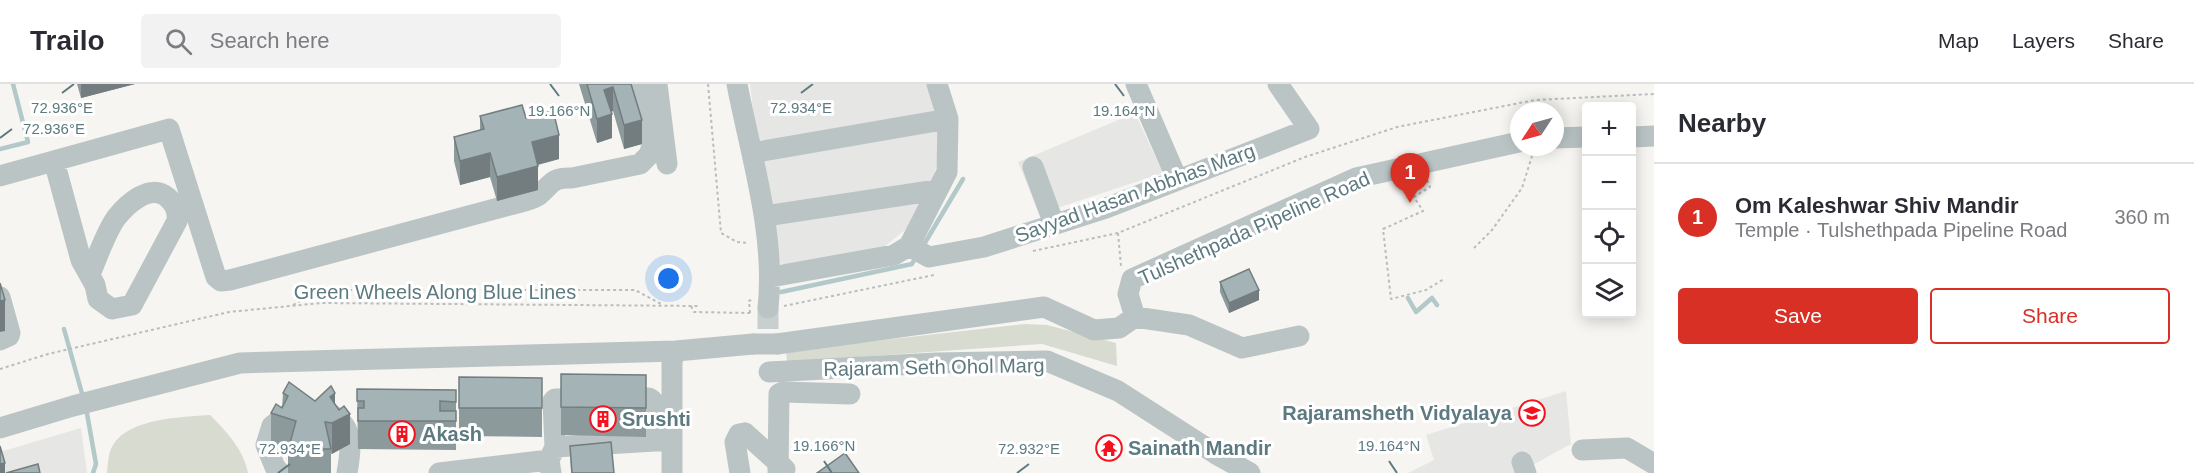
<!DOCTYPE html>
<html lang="en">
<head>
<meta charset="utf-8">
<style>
	:root { --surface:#fff; --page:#f2f2f3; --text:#2b2b33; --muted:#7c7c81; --line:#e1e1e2; --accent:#d93025 }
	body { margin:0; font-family:Arial,sans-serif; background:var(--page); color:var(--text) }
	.controls { position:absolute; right:18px; top:18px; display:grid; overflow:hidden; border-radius:6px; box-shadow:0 3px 15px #0003 }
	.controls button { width:54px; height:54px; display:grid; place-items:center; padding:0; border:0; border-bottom:2px solid var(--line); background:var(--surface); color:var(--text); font:30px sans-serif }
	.compass { position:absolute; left:1510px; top:18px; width:54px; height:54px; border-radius:50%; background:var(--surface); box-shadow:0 3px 15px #0003; rotate:234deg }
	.you { position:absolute; left:669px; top:195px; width:21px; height:21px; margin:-15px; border:4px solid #fff; border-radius:50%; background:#1a73e8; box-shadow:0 0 0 9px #1a73e833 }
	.badge { display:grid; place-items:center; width:39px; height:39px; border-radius:50%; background:var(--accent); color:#fff; font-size:20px; font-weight:700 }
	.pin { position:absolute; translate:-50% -50px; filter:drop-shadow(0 2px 3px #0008) }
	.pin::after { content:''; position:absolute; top:32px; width:21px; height:18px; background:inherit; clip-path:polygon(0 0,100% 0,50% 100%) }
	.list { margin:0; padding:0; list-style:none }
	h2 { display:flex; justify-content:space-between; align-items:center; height:78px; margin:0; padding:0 24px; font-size:26px }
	h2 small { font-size:20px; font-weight:400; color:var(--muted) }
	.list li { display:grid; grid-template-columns:39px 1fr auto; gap:18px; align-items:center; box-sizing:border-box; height:108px; padding:0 24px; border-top:2px solid var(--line) }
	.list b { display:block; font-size:22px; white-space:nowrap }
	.list p { margin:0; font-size:20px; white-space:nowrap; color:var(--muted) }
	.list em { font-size:20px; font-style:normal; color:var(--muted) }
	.actions { display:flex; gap:12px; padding:18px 24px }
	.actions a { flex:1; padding:14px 0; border:2px solid var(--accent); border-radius:6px; text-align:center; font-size:21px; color:var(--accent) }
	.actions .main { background:var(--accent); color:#fff }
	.icon { flex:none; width:33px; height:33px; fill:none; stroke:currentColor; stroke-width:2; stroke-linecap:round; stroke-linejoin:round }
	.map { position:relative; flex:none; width:1654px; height:389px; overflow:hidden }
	header { display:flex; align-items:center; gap:36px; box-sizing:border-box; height:84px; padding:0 30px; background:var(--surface); border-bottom:2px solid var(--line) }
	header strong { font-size:28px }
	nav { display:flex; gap:33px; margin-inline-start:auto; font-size:21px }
	.search { width:420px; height:54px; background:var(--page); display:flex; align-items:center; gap:15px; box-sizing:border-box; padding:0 21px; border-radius:6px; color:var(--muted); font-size:22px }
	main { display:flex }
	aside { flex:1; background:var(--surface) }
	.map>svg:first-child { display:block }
	.built { fill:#e6e6e5 }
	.green { fill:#d7dbd0 }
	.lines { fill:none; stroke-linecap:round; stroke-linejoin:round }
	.stream { stroke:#b3c8c8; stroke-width:4.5 }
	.minor-tunnel { stroke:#c8d0cf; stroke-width:21; stroke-dasharray:21 10; stroke-linecap:butt }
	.path { stroke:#b8bebf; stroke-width:2; stroke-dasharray:3 3; stroke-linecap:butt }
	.minor { stroke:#bbc4c5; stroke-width:21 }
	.minor-bridge { stroke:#bbc4c5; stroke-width:21 }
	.wall { fill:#8d9a9c }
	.shaded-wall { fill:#737d7f }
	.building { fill:#a4b3b5; stroke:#737d7f; stroke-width:1.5 }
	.ticks { fill:none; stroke:#5d7a80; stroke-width:2 }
	.labels { text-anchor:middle; stroke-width:6; stroke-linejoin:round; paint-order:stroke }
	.street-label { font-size:20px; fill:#5d7a80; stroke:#fff }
	.poi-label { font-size:20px; font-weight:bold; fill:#5d7a80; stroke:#fff; text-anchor:start }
	.ticks-label { font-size:15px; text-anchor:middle; fill:#5d7a80; stroke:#fff; stroke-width:6; stroke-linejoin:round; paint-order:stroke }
</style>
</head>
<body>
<header>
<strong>Trailo</strong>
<div class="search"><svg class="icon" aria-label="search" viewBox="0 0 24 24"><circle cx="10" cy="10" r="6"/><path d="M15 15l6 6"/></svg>Search here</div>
<nav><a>Map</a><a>Layers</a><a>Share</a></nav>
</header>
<main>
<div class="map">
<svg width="1654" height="389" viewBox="0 0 1654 389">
	<rect width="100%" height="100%" fill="#f6f5f1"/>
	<path class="built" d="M750,0H930L938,27L939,67L934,95L911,141L883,164L802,181L771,179Z
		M1135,29L1163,89L1039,130L1018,78Z
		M1566,307L1571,360L1518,389H1408L1434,376L1426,351Z
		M81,344L87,389H0V368Z"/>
	<path class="green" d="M1025,240L1047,241L1116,259L1117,282L1042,260L787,278L786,267Z
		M210,331C226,347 244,366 248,389H107C108,381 108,368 113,361C129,334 182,333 210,331Z"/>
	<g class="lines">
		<path class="stream" d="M0,65L28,58L13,0
			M923,162L963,95
			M781,208L912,180L917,171
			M1408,214L1416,228L1432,214L1437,221
			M64,245L83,313
			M86,324L96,380L93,389"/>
		<path class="minor-tunnel" d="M768,224V270"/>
		<path class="path" d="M708,0L721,149L737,158L749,159
			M1427,96L1430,103L1414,113L1423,127L1383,145L1391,215L1426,206L1444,195
			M1118,149L1121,182
			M1474,164L1492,146L1522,104L1533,69
			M1033,167L1118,149L1305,73L1397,43L1535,16L1654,10
			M293,221L320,206H635L663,221
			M691,222L694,228L750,229
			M784,222L934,191
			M750,229L749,217L751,216
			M0,285L48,270L229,228L321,219L698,222"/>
		<path class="minor" d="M657,0L667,80
			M737,0C751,73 776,150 768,224
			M1136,0L1177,95
			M1632,53L1654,52
			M1555,54L1586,53
			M763,67L948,35
			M54,77L81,176L95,201L98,215L112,225L132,221L177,137C178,127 175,120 167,113C150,99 127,120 116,134C106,148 97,174 90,190
			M1033,83L1054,140
			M0,92L169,45L216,193L221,197L230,196L521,118C527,116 534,115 539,111C552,100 552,93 572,94L640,80L649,71L652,62V51L638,0
			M772,131L937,106
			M909,162L929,173L984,163L1106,124L1309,45L1278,0
			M771,193L894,171L909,162L947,88L948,35L937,0
			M0,213L10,249L9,252L0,256
			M1135,233L1189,241L1242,264L1299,252
			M777,260L1044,223L1094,246L1119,244L1135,233L1128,210L1132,195L1356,94L1519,58
			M769,288L936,279L1047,277L1118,307L1216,370L1250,389
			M332,331C355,344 351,366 347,389
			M0,344L73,322L240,279L676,267L753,260
			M555,363L553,317L555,315L649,314L652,316L653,348
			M1582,366L1627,364L1654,380
			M1522,378L1526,389
			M280,389L275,383L266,361L272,342L292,327
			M439,389L549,376
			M551,389L549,376L555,363L672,356
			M672,389V277L676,267
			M740,389L735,358L739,350L745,349
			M778,389L779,310L783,308L850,310"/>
		<path class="minor-bridge" d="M753,260H777
			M745,349L785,385"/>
	</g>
	<path class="wall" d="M77,0H135L81,14Z
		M579,0H631L642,60L624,65L613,27L611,28L612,54L597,59Z
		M480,32L526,34L559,75L538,81V106L497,117L490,93L460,101L454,77V53L480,46Z
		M1220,198L1259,216L1229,229L1220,208Z
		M561,290L646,291V353L561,351Z
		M459,293L542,294V353L459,352Z
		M357,305L456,306V366L358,365Z
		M283,309L335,322L350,360L331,370V389H288V365L271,359V329L282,324Z
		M570,362L614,389H571Z"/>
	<path class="shaded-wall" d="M81,0H135L81,14Z
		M613,3V27L604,30V6Z
		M612,30V54L597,59V35Z
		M642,36V60L624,65V41Z
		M559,51V75L532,82V58Z
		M490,69V93L460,101V77Z
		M538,82V106L497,117V93Z
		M1259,206V216L1229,229V219Z
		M5,216V247L0,248V217Z
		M335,309V338L350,330V360L332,370V339L330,313Z
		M5,379V389H0V380Z"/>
	<path class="building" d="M587,0H631L642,36L624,41L613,3L604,6L612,30L597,35Z
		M522,21L526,34L553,26L559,51L532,58L538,82L497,93L490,69L460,77L454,53L484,45L480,32Z
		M1249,185L1259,206L1229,219L1220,198Z
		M0,199L5,216L0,217Z
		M561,290L646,291V324L561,323Z
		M459,293L542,294V324H459Z
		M289,298L315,317L331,302L335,309L330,313L339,326L344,322L350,330L332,339L325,338L331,365H318L317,358H307L308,366H288L296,337L271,329L276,320L282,324L288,312L283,309Z
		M357,305L456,306V318L440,317V327H456V337H358V324H364V317H357Z
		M611,358L614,389H572L570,362Z
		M0,362L5,379L0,380Z
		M845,369L859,389H817Z
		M38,380L40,389H6Z"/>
	<path class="ticks" d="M550,0L559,12M1115,0L1124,12M62,9L74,0M801,9L813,0M0,54L12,45M824,377L832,389M1389,377L1397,389M278,389L290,380M1017,389L1029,380"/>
	<defs>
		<g id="school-ring" transform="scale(1.35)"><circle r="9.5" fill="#fff" stroke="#f5121e" stroke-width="1.5"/><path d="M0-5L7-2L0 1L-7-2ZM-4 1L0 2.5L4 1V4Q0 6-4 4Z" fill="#f5121e"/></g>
		<g id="building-ring" transform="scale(1.35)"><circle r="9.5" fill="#fff" stroke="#f5121e" stroke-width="1.5"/><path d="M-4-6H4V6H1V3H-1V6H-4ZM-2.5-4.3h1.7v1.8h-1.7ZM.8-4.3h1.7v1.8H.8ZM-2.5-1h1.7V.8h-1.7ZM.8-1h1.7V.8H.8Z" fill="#f5121e"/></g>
		<g id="temple-ring" transform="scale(1.35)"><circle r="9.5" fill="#fff" stroke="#f5121e" stroke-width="1.5"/><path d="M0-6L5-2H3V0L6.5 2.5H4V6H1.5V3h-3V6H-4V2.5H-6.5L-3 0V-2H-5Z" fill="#f5121e"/></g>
	</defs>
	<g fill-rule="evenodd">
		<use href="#school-ring" x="1532" y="329"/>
		<use href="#building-ring" x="603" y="335"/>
		<use href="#building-ring" x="402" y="350"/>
		<use href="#temple-ring" x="1109" y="364"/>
	</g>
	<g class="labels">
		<g class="street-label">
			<text transform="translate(1135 109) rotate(-20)" y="7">Sayyad Hasan Abbhas Marg</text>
			<text transform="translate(1254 144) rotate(-24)" y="7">Tulshethpada Pipeline Road</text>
			<text x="435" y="215">Green Wheels Along Blue Lines</text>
			<text transform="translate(934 283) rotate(-1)" y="7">Rajaram Seth Ohol Marg</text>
		</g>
		<g class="poi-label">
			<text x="1512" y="336" text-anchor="end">Rajaramsheth Vidyalaya</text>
			<text x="622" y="342">Srushti</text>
			<text x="422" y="357">Akash</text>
			<text x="1128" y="371">Sainath Mandir</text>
		</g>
	</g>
	<g class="ticks-label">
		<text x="62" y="29">72.936°E</text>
		<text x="801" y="29">72.934°E</text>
		<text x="559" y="32">19.166°N</text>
		<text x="1124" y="32">19.164°N</text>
		<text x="54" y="50">72.936°E</text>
		<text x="824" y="367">19.166°N</text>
		<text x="1389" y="367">19.164°N</text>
		<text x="290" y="370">72.934°E</text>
		<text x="1029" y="370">72.932°E</text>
	</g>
</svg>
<div class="controls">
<button>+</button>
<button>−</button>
<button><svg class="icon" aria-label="locate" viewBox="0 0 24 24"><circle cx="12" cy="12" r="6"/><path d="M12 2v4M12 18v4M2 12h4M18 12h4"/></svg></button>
<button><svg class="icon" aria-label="layers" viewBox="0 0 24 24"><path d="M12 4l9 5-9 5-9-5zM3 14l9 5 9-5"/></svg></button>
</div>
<svg class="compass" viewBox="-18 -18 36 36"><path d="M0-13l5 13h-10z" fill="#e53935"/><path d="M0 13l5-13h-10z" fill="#7c7c81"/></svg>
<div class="you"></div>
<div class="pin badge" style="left:1410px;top:119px">1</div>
</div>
<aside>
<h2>Nearby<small></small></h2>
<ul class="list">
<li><span class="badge">1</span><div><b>Om Kaleshwar Shiv Mandir</b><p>Temple · Tulshethpada Pipeline Road</p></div><em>360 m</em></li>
</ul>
<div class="actions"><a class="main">Save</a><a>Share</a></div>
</aside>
</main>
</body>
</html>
